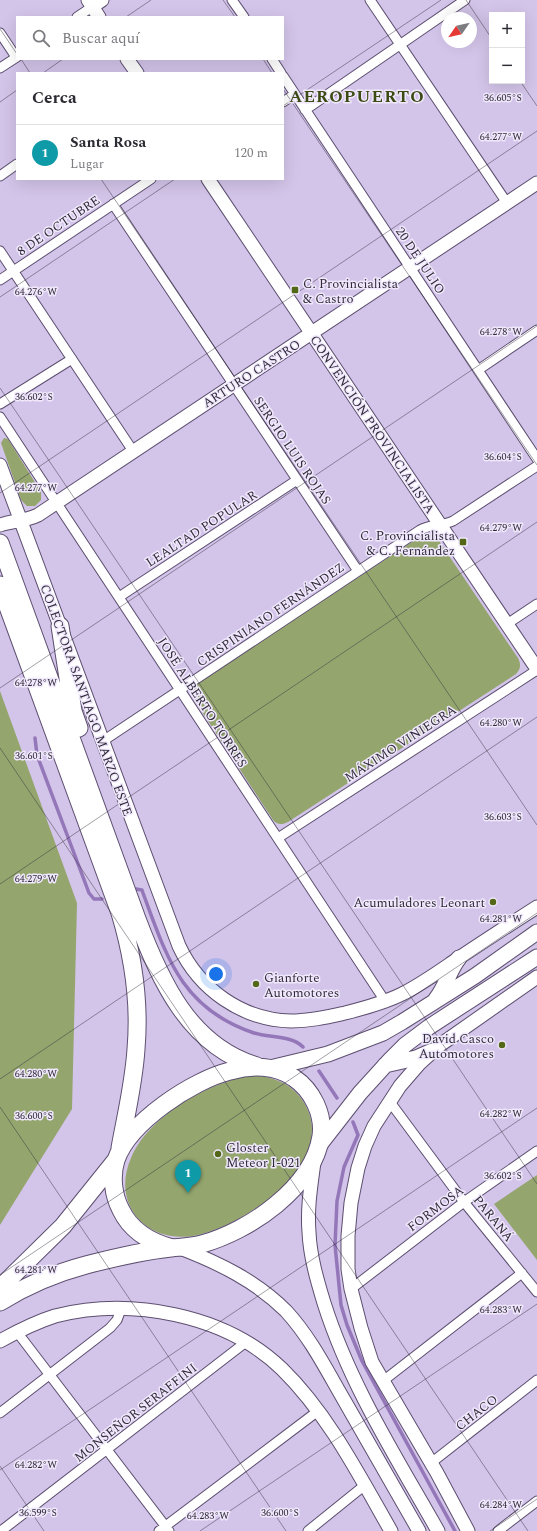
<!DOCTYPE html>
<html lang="es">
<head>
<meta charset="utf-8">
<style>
	:root { --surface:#fff; --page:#f7f7f7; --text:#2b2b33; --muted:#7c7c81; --line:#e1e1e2; --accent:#2563eb }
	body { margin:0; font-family:Spectral,serif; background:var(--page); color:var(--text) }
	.controls { position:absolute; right:12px; top:12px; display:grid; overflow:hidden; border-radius:0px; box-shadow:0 4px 16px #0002 }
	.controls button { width:36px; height:36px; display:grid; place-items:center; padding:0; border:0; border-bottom:1px solid var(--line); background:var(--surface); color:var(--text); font:20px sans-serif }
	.compass { position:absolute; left:441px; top:12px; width:36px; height:36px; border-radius:50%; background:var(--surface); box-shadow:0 4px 16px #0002; rotate:236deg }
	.you { position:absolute; left:216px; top:974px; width:14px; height:14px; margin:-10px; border:3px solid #fff; border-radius:50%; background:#1a73e8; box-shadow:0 0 0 6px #1a73e833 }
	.badge { display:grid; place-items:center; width:26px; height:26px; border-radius:50%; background:var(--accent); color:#fff; font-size:13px; font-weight:700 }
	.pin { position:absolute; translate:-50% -33px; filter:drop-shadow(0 1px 2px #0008) }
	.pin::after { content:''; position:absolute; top:21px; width:14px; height:12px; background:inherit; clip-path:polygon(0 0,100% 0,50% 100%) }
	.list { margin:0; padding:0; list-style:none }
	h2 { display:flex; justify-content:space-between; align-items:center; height:52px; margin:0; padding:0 16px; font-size:17px }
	h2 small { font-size:13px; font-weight:400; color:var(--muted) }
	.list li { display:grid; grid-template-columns:26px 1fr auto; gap:12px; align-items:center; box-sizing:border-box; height:56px; padding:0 16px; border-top:1px solid var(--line) }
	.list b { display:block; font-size:15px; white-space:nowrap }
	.list p { margin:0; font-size:13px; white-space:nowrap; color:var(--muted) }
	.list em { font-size:13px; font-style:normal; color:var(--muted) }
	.icon { flex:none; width:22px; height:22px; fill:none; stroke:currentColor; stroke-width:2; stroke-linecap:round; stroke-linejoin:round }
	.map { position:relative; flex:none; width:537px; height:1531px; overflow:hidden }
	.search { position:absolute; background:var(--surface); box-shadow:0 4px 16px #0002; left:16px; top:16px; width:268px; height:44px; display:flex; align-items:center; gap:10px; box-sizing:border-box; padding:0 14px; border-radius:0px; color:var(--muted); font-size:15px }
	.panel { position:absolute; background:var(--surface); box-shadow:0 4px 16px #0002; left:16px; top:72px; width:268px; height:108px; border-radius:0px }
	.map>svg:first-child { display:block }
	.green { fill:#94a66e }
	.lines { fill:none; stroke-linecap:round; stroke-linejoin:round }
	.stream { stroke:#9477b9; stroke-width:3.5 }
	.street-casing { stroke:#5d4f70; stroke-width:11 }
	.secondary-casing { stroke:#5d4f70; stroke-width:15 }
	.primary-casing { stroke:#5d4f70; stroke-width:17 }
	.highway-casing { stroke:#5d4f70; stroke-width:19 }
	.street { stroke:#fff; stroke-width:9 }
	.secondary { stroke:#fff; stroke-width:13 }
	.primary { stroke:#fff; stroke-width:15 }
	.highway { stroke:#fff; stroke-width:17 }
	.ticks { fill:none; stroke:#312b39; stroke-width:1; stroke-opacity:0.45 }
	.poi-dot { fill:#526816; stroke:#f0e8fc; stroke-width:1.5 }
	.labels { text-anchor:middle; stroke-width:3; stroke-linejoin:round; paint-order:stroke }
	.street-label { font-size:13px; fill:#312b39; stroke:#f0e8fc }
	.poi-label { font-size:13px; fill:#312b39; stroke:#f0e8fc; text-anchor:start }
	.district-label { font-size:17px; font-weight:bold; letter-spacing:1px; fill:#3c4b14; stroke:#f0e8fc }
	.ticks-label { font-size:10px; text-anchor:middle; fill:#312b39; stroke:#f0e8fc; stroke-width:3; stroke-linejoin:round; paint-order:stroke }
</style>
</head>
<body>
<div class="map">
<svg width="537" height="1531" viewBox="0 0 537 1531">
	<rect width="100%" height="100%" fill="#d3c4e9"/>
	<path class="green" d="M4,438L8,439L41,492V500L35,506H27L21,500L1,443Z
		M429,534L437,538L518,658C521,664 521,669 516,674L288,822C282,825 277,825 273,820L193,698C191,692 193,687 198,683L421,536Z
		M0,691L77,903L72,1109L0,1225Z
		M249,1076C268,1075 288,1081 300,1097C346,1156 248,1224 198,1235C149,1246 110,1206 131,1158C148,1117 207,1083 249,1076Z
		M537,1175V1260L494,1204Z"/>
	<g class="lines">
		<path class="stream" d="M35,738L37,755L89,893L94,899H102
			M136,889L142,890L143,893C167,958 182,1009 254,1033C269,1038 291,1035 303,1047
			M319,1071L337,1098
			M353,1122L358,1135L344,1167L337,1201L335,1245L341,1305L347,1325L362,1361L455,1531"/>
		<g class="street-casing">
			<path id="street" d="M232,0L244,17
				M370,0L507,203
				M77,17L92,7
				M0,33L16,57
				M272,59L281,73
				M0,68L17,57
				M283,76L537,459
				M283,102L295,94
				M305,110L465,0
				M0,176L17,164
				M113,204L358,571
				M0,251L133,451
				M0,280L151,179
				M478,370L537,330
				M0,404L72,359
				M0,417L385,1001
				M119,597L297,480
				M507,624L537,604
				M103,741L420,530C430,524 442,526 453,521L537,466
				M278,838L537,670
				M390,1102L464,1202L537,1292
				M351,1289L464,1202L537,1151
				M17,1332L169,1531
				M383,1381L522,1273
				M0,1413L110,1328L117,1320L121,1309
				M431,1463L537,1380
				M1,1531L246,1342
				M159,1531L318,1411
				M308,1531L365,1485
				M498,1531L537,1501"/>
		</g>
		<g class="secondary-casing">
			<path id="secondary" d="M88,0L99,17
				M92,7L102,0
				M127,59L137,73
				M208,179L537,669
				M0,465L179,946C199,989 242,1020 291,1021C310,1021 327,1017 345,1013C365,1008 384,1003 402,994C420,985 437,973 453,962C481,943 509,925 537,907
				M0,525C12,521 26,521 38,515L537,183
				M314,1162C311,1185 307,1208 309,1232C310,1256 317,1280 324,1303C350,1385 396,1457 438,1531
				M180,1248C219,1263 256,1281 286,1311C310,1337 326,1369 344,1400C369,1443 394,1487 419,1531
				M0,1341C18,1331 36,1322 55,1316C130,1297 225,1314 282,1369C328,1414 359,1475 391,1531
				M468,1531L437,1473L372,1362L361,1328L351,1289L348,1269V1236L351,1203L358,1168L365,1146L374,1126L400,1086L419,1064L440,1045L537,977"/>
		</g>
		<g class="primary-casing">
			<path id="primary" d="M436,999C446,987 449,970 459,958
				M385,1065L416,1058L432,1051
				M270,1068L328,1054L383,1033L402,1022L475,976L537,932
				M318,1147L360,1093L390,1060L405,1045L429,1027L537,957"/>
		</g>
		<g class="highway-casing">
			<path id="highway" d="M0,543L137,919C160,980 189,1046 257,1066
				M0,585L120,913C133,956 140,1003 136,1049C134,1082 126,1115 120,1148
				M60,626L73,711L79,728
				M0,1288L63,1226L116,1160
				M0,1302C27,1285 56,1273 86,1265C113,1258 143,1251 171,1248C181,1247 191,1247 202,1244C249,1231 313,1188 321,1136C324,1114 312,1090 294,1078C276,1065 251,1065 230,1071C193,1080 129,1122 116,1160C111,1176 113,1195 121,1210C131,1231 150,1242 172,1248"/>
		</g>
		<use href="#street" class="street"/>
		<use href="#secondary" class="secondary"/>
		<use href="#primary" class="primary"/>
		<use href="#highway" class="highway"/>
	</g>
	<path class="ticks" d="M223,0L235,17M466,0L492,39M126,17L151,0M0,29L17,54M21,59L30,73M263,59L272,73M43,73L63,59M520,81L537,106M283,89L537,465M0,102L17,90M283,106L441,0M101,179L537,825M0,297L175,179M0,388L537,1184M0,493L537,131M0,688L537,326M0,748L528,1531M0,884L537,522M0,1079L537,717M0,1107L286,1531M0,1275L537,913M0,1466L44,1531M0,1470L537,1108M200,1531L537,1304M490,1531L537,1499"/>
	<g class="poi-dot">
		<rect x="291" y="286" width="8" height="8" rx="2"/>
		<rect x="459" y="538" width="8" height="8" rx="2"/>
		<circle cx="493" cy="902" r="4"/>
		<circle cx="256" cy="984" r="4"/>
		<circle cx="502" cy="1045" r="4"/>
		<circle cx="218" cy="1154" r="4"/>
	</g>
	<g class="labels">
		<g class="street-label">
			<text transform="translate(58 225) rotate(-34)" y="5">8 DE OCTUBRE</text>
			<text transform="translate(421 260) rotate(56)" y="5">20 DE JULIO</text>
			<text transform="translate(251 373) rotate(-33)" y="5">ARTURO CASTRO</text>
			<text transform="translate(373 424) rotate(56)" y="5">CONVENCIÓN PROVINCIALISTA</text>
			<text transform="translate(293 450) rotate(56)" y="5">SERGIO LUIS ROJAS</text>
			<text transform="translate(201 528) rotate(-33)" y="5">LEALTAD POPULAR</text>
			<text transform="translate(270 614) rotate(-34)" y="5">CRISPINIANO FERNÁNDEZ</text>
			<text transform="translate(87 700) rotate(70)" y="5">COLECTORA SANTIAGO MARZO ESTE</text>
			<text transform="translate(203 702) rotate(57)" y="5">JOSÉ ALBERTO TORRES</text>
			<text transform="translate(400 743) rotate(-33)" y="5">MÁXIMO VINIEGRA</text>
			<text transform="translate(435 1208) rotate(-37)" y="5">FORMOSA</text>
			<text transform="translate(494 1218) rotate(51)" y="5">PARANÁ</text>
			<text transform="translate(135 1412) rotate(-38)" y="5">MONSEÑOR SERAFFINI</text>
			<text transform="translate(476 1412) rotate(-38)" y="5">CHACO</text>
		</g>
		<g class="poi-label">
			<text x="303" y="288">C. Provincialista<tspan x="303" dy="15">&amp; Castro</tspan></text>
			<text x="455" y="540" text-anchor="end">C. Provincialista<tspan x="455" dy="15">&amp; C. Fernández</tspan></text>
			<text x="485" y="907" text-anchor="end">Acumuladores Leonart</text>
			<text x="264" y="982">Gianforte<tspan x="264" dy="15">Automotores</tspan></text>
			<text x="494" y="1043" text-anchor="end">David Casco<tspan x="494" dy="15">Automotores</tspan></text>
			<text x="226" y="1152">Gloster<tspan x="226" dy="15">Meteor I-021</tspan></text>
		</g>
		<g class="district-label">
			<text x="357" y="102">AEROPUERTO</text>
		</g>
	</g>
	<g class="ticks-label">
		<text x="503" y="101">36.605°S</text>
		<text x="501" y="140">64.277°W</text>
		<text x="36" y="295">64.276°W</text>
		<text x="501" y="335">64.278°W</text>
		<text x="34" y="400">36.602°S</text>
		<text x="503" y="460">36.604°S</text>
		<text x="36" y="491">64.277°W</text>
		<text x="501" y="531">64.279°W</text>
		<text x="36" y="686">64.278°W</text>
		<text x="501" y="726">64.280°W</text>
		<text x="34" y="759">36.601°S</text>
		<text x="503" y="820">36.603°S</text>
		<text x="36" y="882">64.279°W</text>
		<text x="501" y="922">64.281°W</text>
		<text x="36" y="1077">64.280°W</text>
		<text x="501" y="1117">64.282°W</text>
		<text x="34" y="1119">36.600°S</text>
		<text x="503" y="1179">36.602°S</text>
		<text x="36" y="1273">64.281°W</text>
		<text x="501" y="1313">64.283°W</text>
		<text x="36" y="1468">64.282°W</text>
		<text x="501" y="1508">64.284°W</text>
		<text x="38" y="1516">36.599°S</text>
		<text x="280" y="1516">36.600°S</text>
		<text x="208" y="1519">64.283°W</text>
	</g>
</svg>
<div class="controls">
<button>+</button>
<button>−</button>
</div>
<svg class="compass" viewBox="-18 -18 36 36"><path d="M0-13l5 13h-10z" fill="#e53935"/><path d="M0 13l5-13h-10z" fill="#7c7c81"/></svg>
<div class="you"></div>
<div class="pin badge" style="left:188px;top:1193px;background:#0f9aa8">1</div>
<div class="search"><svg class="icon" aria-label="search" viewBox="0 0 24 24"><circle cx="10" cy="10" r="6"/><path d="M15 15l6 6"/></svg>Buscar aquí</div>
<section class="panel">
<h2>Cerca<small></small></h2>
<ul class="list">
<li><span class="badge" style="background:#0f9aa8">1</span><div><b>Santa Rosa</b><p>Lugar</p></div><em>120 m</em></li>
</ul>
</section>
</div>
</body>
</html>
